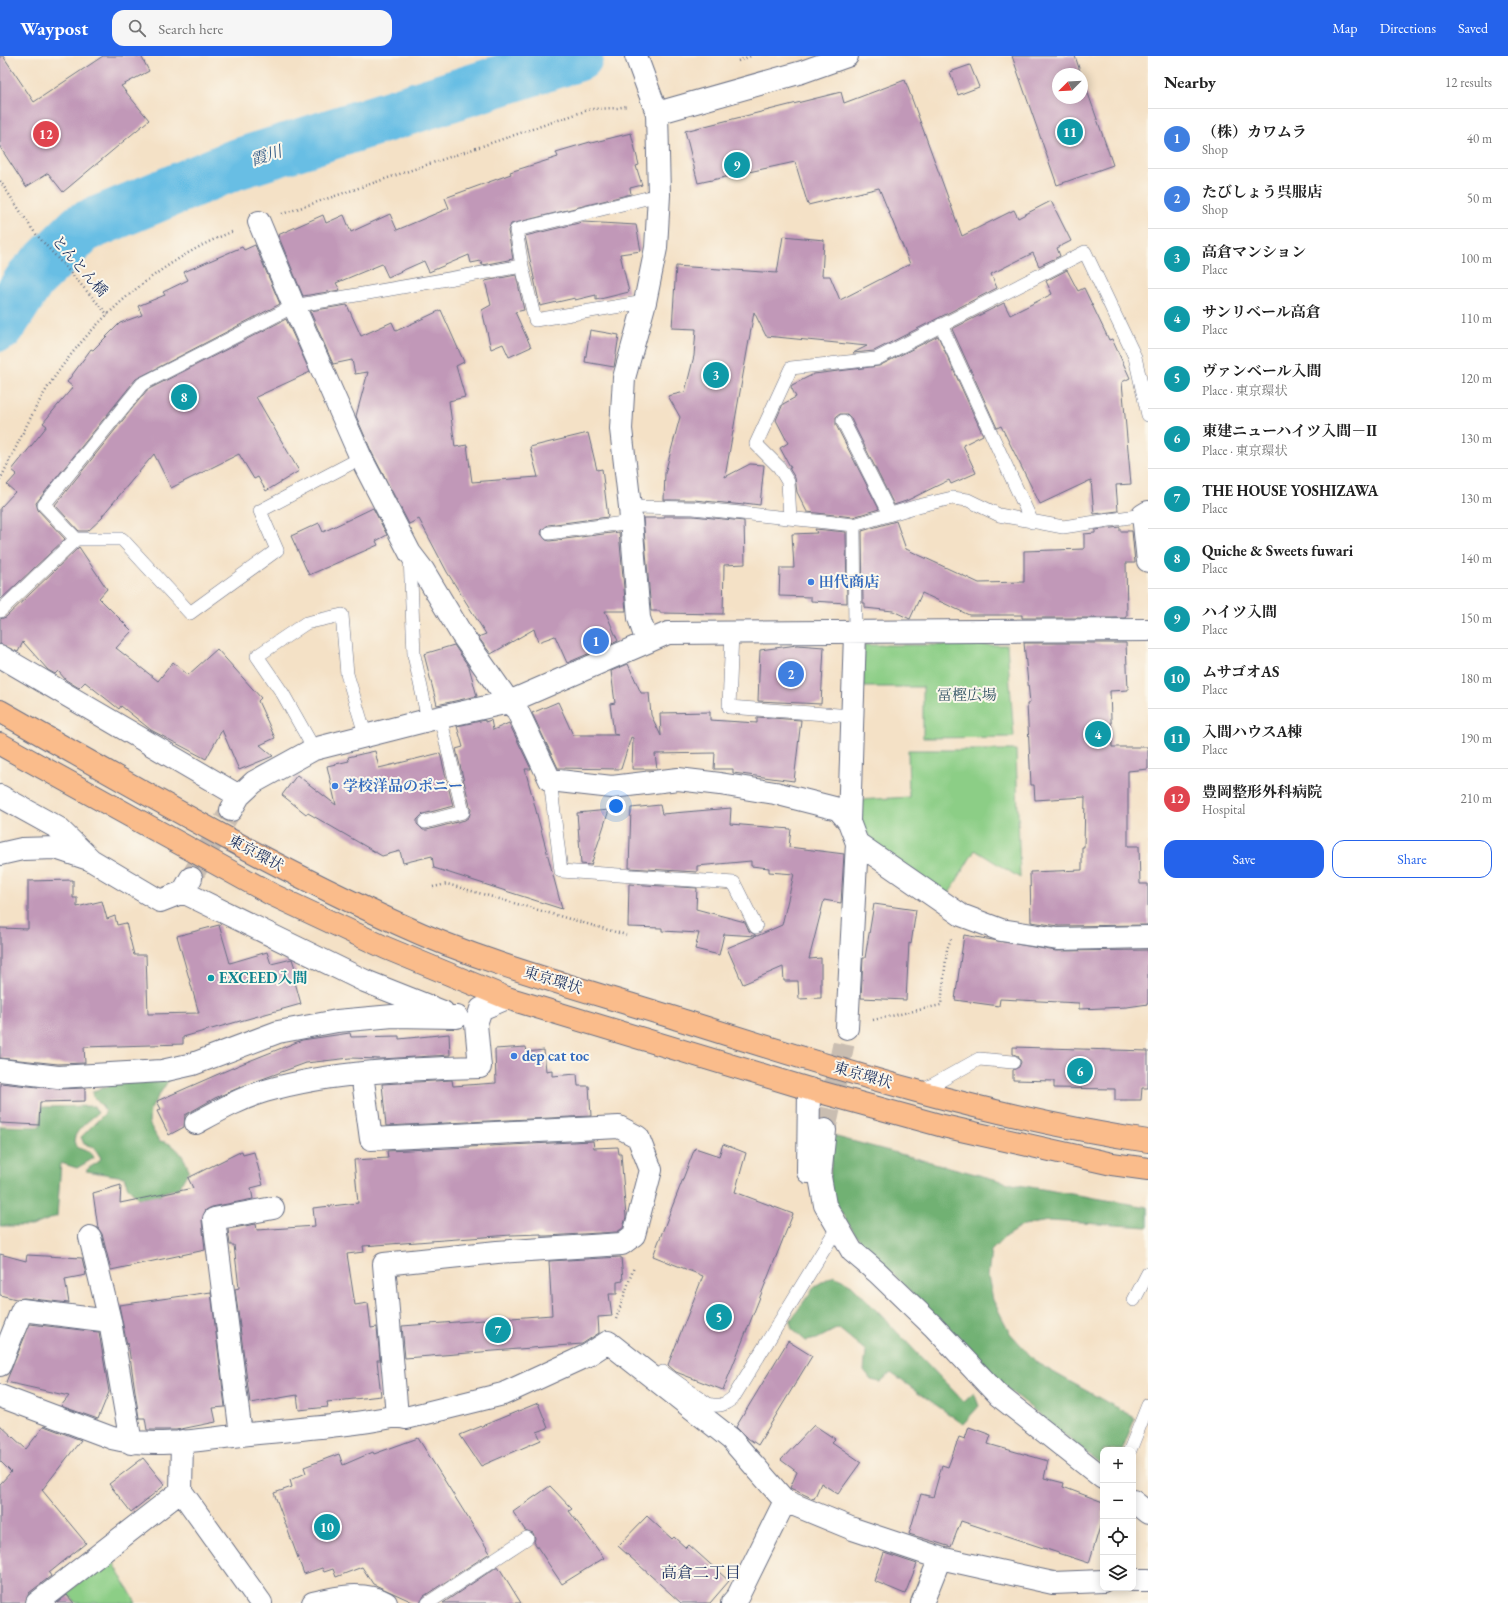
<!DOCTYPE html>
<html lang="en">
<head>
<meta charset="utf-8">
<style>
	:root { --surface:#fff; --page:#f6f6f6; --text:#222; --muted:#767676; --line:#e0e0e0; --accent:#2563eb }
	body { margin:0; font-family:"EB Garamond","Noto Serif JP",serif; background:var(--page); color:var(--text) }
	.controls { position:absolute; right:12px; bottom:12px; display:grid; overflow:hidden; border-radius:8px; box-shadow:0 2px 10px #0003 }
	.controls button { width:36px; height:36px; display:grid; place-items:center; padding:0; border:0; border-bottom:1px solid var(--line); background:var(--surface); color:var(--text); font:20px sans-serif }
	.compass { position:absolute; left:1052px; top:12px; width:36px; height:36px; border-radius:50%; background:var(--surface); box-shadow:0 2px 10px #0003; rotate:246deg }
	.you { position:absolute; left:616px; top:750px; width:14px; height:14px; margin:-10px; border:3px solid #fff; border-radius:50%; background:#1a73e8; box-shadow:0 0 0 6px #1a73e833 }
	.badge { display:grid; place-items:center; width:26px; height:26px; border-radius:50%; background:var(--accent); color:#fff; font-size:13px; font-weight:700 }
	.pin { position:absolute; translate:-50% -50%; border:2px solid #fff; box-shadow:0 1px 4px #0006 }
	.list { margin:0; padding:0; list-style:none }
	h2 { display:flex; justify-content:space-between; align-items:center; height:52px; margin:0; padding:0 16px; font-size:17px }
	h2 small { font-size:13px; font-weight:400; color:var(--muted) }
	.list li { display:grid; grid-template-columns:26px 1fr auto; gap:12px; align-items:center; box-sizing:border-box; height:60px; padding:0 16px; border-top:1px solid var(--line) }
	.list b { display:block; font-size:15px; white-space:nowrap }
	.list p { margin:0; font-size:13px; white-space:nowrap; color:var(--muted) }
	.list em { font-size:13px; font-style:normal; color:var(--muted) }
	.actions { display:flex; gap:8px; padding:12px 16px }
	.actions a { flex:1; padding:9px 0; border:1px solid var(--accent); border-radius:12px; text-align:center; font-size:14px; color:var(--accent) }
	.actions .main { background:var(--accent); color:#fff }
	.icon { flex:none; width:22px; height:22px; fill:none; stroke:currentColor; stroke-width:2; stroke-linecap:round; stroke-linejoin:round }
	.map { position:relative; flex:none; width:1148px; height:1547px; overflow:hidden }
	header { display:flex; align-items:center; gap:24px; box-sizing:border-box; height:56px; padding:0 20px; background:var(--accent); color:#fff }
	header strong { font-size:19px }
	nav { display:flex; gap:22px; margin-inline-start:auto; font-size:14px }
	.search { width:280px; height:36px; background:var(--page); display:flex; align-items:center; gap:10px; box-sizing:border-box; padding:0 14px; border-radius:12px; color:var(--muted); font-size:15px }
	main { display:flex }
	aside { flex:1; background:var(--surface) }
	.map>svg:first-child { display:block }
	.green { fill:#8cce86; stroke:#547e72 }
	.forest { fill:#71b173; stroke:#467068 }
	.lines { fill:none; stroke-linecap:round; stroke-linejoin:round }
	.river { stroke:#67bee4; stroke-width:51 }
	.building { fill:#c198b8 }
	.street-tunnel { stroke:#c9bdb1; stroke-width:22; stroke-dasharray:22 11; stroke-linecap:butt }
	.lane-casing { stroke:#676d82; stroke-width:14 }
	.street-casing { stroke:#676d82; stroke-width:24 }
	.highway-casing { stroke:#676d82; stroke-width:24 }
	.path { stroke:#676d82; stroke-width:2.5; stroke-dasharray:1 3; stroke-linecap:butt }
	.lane { stroke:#fff; stroke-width:13 }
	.street { stroke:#fff; stroke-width:22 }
	.highway { stroke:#fabc8b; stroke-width:22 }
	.shop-dot { fill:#3f7fe0; stroke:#fbf7ec; stroke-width:1.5 }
	.culture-dot { fill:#0f9aa8; stroke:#fbf7ec; stroke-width:1.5 }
	.labels { text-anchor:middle; stroke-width:4; stroke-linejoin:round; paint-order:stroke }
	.street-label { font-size:15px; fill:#1b2f5e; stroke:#fbf7ec }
	.shop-label { font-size:15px; font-weight:bold; fill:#366cbe; stroke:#fbf7ec; text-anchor:start }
	.park-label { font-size:15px; fill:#375768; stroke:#fbf7ec }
	.culture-label { font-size:15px; font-weight:bold; fill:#0d838f; stroke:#fbf7ec; text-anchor:start }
	.water-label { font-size:16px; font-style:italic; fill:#325a86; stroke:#fbf7ec }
	.neighbourhood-label { font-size:16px; fill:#1b2f5e; stroke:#fbf7ec }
</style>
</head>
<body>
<header>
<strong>Waypost</strong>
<div class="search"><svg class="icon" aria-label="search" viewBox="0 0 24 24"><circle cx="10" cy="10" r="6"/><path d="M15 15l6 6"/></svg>Search here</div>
<nav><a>Map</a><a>Directions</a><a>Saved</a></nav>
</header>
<main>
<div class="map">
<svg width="1148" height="1547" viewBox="0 0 1148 1547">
	<rect width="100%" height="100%" fill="#fbf7ec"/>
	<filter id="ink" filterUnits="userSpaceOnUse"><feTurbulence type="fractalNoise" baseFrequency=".025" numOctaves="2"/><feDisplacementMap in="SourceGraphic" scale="8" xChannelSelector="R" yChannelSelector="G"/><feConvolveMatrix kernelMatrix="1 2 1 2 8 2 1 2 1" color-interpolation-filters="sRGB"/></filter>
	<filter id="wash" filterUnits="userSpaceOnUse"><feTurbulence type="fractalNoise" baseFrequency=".012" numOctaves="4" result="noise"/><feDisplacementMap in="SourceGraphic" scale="16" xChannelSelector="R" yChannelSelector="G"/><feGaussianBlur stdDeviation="0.9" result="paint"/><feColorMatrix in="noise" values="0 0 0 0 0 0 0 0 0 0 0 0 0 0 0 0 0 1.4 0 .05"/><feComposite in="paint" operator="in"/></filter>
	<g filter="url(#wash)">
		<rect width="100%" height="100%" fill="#f4e1c6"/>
		<path class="green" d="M864,589H1007L1014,681L923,682V631H863Z
			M908,694H1016L1020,822L975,794L948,839L874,787L861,769L858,744L909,741Z
			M111,1502L136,1547H76L67,1537Z"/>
		<path class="forest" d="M170,1022L150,1053L149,1067L159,1085C175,1086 184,1100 189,1114L179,1132L164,1136L154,1142H138L128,1131L124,1121L86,1115C90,1109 98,1109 101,1102L94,1091L84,1088L81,1081L105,1057L103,1051L93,1041V1035L121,1026Z
			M94,1050L98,1057C91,1063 63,1082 79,1092C86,1096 91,1094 94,1102L77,1112L61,1107L57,1160L32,1170H0V1070L40,1071L42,1051Z
			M833,1080L1013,1128L1148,1151V1171L1049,1165L1024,1169L1006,1180L991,1195L988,1220L993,1244L1010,1277L1037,1307L1135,1362L1122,1394H1103V1410L994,1322L856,1180L829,1137Z
			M834,1219L852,1229L964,1346L974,1337L979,1350L963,1368L891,1317L880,1326L871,1324L864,1315L866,1295L838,1272L817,1283L806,1285L792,1273L790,1265L815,1230Z"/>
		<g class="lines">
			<path class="river" d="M0,270L31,222L82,172L234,109L578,0"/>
		</g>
		<g id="blocks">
			<path class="building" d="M0,0H3L34,46L103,0H141L149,15L121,30L149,64L63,136L48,117L26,131L0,91Z
				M1012,0H1075L1081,18H1058V42H1082V20L1113,109L1057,129Z
				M970,9L979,31L958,39L950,16Z
				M905,24L962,180L1014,154L1018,162L1051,145L1071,185L1057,192L1060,200L1039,210L1033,197L991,218L997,232L874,295L853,297L867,290L766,280L754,256L725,421L750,408L764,409L760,449L744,447V449L694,444H664L665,417L680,361L668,340L685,336L694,300L696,273L672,272L676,210L777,217L783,180L824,184L822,220H830L840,244L910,208L879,132L808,149L795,106L698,127L685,75L841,36L844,47Z
				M631,77L639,109L636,110L642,129L630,132L631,138L511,168L508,175L513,203L482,209L481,205L471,207L469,199L429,216L424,205L388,221L382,208L336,227L340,234L303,240L278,179L323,159L326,167L344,159L351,176L390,158L397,174L449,152L445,142L511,118L510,116L558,101L556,96L590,86L591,87Z
				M583,166L636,169L641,195L620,198L629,236L596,244V239L575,244V242L540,250L525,180Z
				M255,189L280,248L136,323L36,447L38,454L65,483L0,544V452L15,436L7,429L17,418L12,414L47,370L43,367L73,331L67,326L91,293L93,294L120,267L142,259L138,250L165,239L163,236L188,224L184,216L242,191L244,194Z
				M1067,214L1078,235L1084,232L1109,284L1112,283L1130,322L1122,326L1131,428L1116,429L1118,455L1094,458L1091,424L1040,448L1001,370L997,372L952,273L1004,247L1010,259L1052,238L1046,225Z
				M516,219L524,254L515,256L531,291L509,301L503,288L491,293L482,254L491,249L485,225Z
				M347,249L361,280L392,266L396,275L441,254L464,306L456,310L465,341L449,345L455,391L467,389L472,426L538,421L530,391L588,377L597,414L602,413L608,461L548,469L542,474L541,478L546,484L550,485L619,476L626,555H605L618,585L567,607L555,580L538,586L534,573L491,598L478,581L486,578L447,516L419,463L409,468L372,397L356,360L368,316L355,318L352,304L333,308L310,255Z
				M286,263L310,316L256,341L299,415L266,435L258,421L254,423L239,398L171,432L154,398L102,460L103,461L88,475H79L55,449L147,334Z
				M590,274L619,279L614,311L585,306Z
				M938,280L983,379L963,389L976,417L951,428L949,424L906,445L894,449L850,361L847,358H840L836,361V369L879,453L853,461L807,456L797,436L795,422L789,412H791L780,392L788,387L776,364L783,348L796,341L791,331L792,329L814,318L879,310Z
				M373,452L387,479L376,485L378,489L309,519L291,480L319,467L323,476Z
				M664,460H693L744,465L745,508L724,509L723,558L660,557V555H651L643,462H664Z
				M896,465L906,493L979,527L1024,526V495L1084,493V478L1095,477V474L1120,471V475H1132L1135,507H1126L1127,559L1125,562H1022V559H969L922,537L910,563L893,555L865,552V547H863L862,475Z
				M815,473L846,476L847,547L811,545V541L779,540L780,512H794L792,478L817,477Z
				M79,491L107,533L99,542L132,575L116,592L158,625L173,606L188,619L217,593L261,642L258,645L275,682L260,689L273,700L239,714L222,674L206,703L151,674L121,650L119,653L85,626L79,632L66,624L58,615L55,618L48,614L23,586L18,596L0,588V563L6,561Z
				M1024,587H1126L1128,634L1110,635L1112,691H1148V713L1128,715V790H1139L1140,828H1148V869L1059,870L1031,866L1030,816L1082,814V791H1084L1085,741L1035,744L1034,729H1031L1027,648L1030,647Z
				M454,589L469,611L477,640L437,649L424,598Z
				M797,589L824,591L821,648L758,645L760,594Z
				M628,608L641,637H649L651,659L661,680L660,657L710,656V664L757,667V661L801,664L794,725L733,717V713H714L715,697L655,698L657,713H632L633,682L631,681L621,713L558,712L532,657L558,646L573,679H618L614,678L610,648L615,647L611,615Z
				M485,664V666L491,664L493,674L509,667L531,713H525L562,853L434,812L432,800L403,807L400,795L382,800L308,757L306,758L282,739L297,719L336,749L327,710L349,705L348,701L375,695L379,712L440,697L453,750L423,758L417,764V768L423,774H427L465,764L469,761L471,754L456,693L463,691L457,670Z
				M660,749L662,758L731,752L730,768L791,773L789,791L844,798L841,847L824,844L809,903L821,902V942L799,943L798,925H784L783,911L743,928L727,892L756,880L724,878L719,899L695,893L699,877L662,875V872L628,871L629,828L697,832L696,853L745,866L749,875L757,880L782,869L794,818L769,816V812L751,810V805L697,810V816L629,812L631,752Z
				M609,754L591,809L581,808L577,757Z
				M73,824V842H77V851L102,845L107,863L115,860L117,869L126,867L134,899H146L148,958L199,957L177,880L219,869L230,907L267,896L271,908L292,903L299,924L295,926L301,948L183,981V988L84,991L85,1007L58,1008L0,1002V872L28,873V825Z
				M874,848L916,854L911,888L909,887L906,944L861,942L863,902H865Z
				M964,879L1056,895L1148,894V948L1127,951L1079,953V947L1000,943L999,950L955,944Z
				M350,977L351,981L399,980V983L449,978L450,999L381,1003L350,1002L306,1007L243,1030L215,1042L185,1059L184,1071L169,1079L157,1055L161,1053L157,1045L239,1009L302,984Z
				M526,991L527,996L544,994L546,1015L552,1014V1020L577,1018L578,1030H589L591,1060L386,1070L382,1028L452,1024L453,1030L496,1027L495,993Z
				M1013,991L1148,995V1032H1142L1141,1044H1115V1033L1054,1032V1025L1013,1024V1014L1019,1011L1021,1006L1018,1000L1013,998Z
				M0,1027L57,1033L85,1032V1045L40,1046L39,1069L0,1067Z
				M593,1085L594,1092L618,1091L619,1098H621L626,1161L623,1172L617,1176L547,1180H541V1178L511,1179L363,1190L364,1196L347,1198L355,1249L368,1247L371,1272L377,1271L380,1304H377L381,1340L327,1346L328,1351L299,1354L297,1339L250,1347L235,1233L239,1232L234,1189H230L228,1173L256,1168L257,1174L315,1170L313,1152L358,1147L354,1104L388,1102L387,1095Z
				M723,1088L746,1097L735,1136L793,1158L723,1334L676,1316L668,1309L703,1220L653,1200L695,1092L719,1100Z
				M242,1095L243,1099L254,1096L263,1129L251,1132L253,1143L212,1151L206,1154L202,1164L205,1194L111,1214L102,1178L98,1172L93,1137L121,1129L120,1147L193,1132L188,1122Z
				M0,1198L26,1205L27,1199L82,1202L86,1219L65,1223L69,1247L24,1242L16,1243L0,1239Z
				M621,1201L623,1225L617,1226V1238H609L612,1260L598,1261L599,1277L582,1288L405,1302L402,1270L552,1259L549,1205Z
				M211,1236L225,1351L213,1352L216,1366L176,1374H147L145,1362H139L128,1287L127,1289L119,1249Z
				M30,1268L99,1276L109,1336L98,1363L61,1350L69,1340L6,1326Z
				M788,1285L812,1300L758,1389L746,1381L736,1371Z
				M538,1347L548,1372L537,1376L541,1384L481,1410L460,1379Z
				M0,1369L26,1393L44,1370L81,1384L42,1434L86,1487L49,1517L51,1520L29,1537L25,1547H0V1428L11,1416L0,1405Z
				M814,1369L835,1383L832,1386L861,1406L838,1438L821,1427L814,1443L790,1432L797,1416L781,1404Z
				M969,1371L991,1379L988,1388L1048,1405L1044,1422L1064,1427L1063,1431L1103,1446V1461L1089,1507L961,1465L951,1491L909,1478L921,1438L933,1441L942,1409L948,1411L959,1381L965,1383Z
				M418,1382L490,1497L424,1540L420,1547H415L373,1528L362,1511L336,1521L333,1513L324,1516L322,1512L304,1518L274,1437L292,1431L290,1424L306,1417L304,1411L339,1398L343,1409L373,1396L374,1398Z
				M143,1402L165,1429L131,1456L109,1428Z
				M550,1430L572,1453L569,1455L604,1502L562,1528L534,1486L535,1482L533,1477L525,1474L513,1456Z
				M647,1460L672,1483L674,1481L686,1492L689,1489L729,1525L710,1547H681L618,1490Z
				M884,1497L917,1508L905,1538L874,1525Z
				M498,1510L521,1547H443Z
				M67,1539L74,1547H57Z"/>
		</g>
	</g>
	<g filter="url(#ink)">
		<use href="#blocks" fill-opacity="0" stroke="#676d82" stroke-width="1"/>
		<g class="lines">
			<path class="street-tunnel" d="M191,822L231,754
				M825,1074L847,972"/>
			<g class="lane-casing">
				<path id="lane" d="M645,246L535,264L522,210L516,174L659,139
					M941,269L1032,466
					M843,365L890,458
					M630,451L693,452L854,469L918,450L952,442L968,444L999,459L1063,471L1143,459
					M790,462L788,426L779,411L756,388L791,312L876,303L1085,196L1135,301L1148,359
					M854,469L855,577
					M549,477L631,466
					M76,483H122L190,557L277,494L260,455L361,402
					M410,499L414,599L428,664
					M0,555L76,483L44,449L142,328L294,250L522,210
					M732,576L729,651L852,660
					M314,693L283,638L257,600L306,567L342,559L347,618L366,681
					M550,724L561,815L734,827L756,871
					M425,766L463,756L440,661
					M920,1036L979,1003L1013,1006
					M1134,1244L1148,1217
					M663,1316L708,1348C719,1351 724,1349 733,1342L834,1177
					M1130,1394L1148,1349
					M428,1547L527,1482"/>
			</g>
			<g class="street-casing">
				<path id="street" d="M636,0L657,57L659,139L656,192L645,246L624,322L621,373L630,451L639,562L647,586
					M657,57L802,16L847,0
					M259,166L294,250L361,402L410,497L423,514L462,579L509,646L517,654L550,724L612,731L678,723L720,728L775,737L838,753L849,766L857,787L961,859L1001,874L1058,883L1148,881
					M1148,456L1143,459L1148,505
					M0,600L239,740
					M0,740L58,772L91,804L160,845L183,836L191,822
					M231,754L239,740L254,726L314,693L428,664L509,646L668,577L1148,574
					M849,766L855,577
					M0,798L22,793L56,792L86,802
					M183,836L365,925L443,956
					M847,972L857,787
					M0,1014L58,1021L162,1015L193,1008L278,976L337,965L393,960L457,961
					M196,1067C218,1055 241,1042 265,1035C335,1015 408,1013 480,1011L476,968L481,953L507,942
					M825,1074L820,1121L825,1149L852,1195L878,1217L933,1270L998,1339L1103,1422
					M808,1116L809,1033
					M90,1181L110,1265L131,1387
					M0,1309L22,1254L110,1265
					M0,1340L112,1382C155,1393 205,1383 249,1378C298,1373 349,1370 397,1360L384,1208L497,1196L622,1188L634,1179L651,1114L638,1081L619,1071L371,1083L362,1018
					M397,1360L406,1362L503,1338L588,1299L608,1286L731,1383L785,1445
					M241,1379L214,1163L273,1152
					M182,1385L181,1435L261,1547
					M1133,1445L1148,1457
					M1133,1524H1148
					M37,1547L181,1435
					M313,1547C338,1541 362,1535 386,1547
					M732,1547L738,1540L785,1445L853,1473L940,1502L1053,1527L1103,1525
					M922,1547L940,1502"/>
			</g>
			<g class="highway-casing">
				<path id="highway" d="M0,655C131,729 262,806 399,868C487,909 583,933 675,962C830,1011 986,1061 1148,1085
					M0,688L273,839L386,892L507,942L809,1033L943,1070L1112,1108L1148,1113"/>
			</g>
			<path class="path" d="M738,5L751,0
				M0,125L35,177L108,259
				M282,158L591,53L617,52L627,50
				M0,424C13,398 25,371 39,346C80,273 156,205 234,175
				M433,831L447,828L626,879
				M873,964L941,949L947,893L951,883
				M616,1263L634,1211"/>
			<use href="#lane" class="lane"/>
			<use href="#street" class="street"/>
			<use href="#highway" class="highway"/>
		</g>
	</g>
	<g class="shop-dot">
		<circle cx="811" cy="526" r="4"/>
		<circle cx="335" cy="730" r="4"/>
		<circle cx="514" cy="1000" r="4"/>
	</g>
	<circle class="culture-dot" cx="211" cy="922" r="4"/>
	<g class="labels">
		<g class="street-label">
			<text transform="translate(80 210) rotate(49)" y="5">とんとん橋</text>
			<text transform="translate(256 797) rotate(28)" y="5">東京環状</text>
			<text transform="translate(553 924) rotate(17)" y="5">東京環状</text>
			<text transform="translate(863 1019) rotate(16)" y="5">東京環状</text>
		</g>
		<g class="shop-label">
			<text x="819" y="531">田代商店</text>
			<text x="343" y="735">学校洋品のポニー</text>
			<text x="522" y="1005">dep cat toc</text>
		</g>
		<g class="park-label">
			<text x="967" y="644">冨樫広場</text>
		</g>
		<g class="culture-label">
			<text x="219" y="927">EXCEED入間</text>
		</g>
		<g class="water-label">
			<text transform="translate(266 99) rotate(-18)" y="6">霞川</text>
		</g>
		<g class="neighbourhood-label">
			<text x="701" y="1522">高倉二丁目</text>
		</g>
	</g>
</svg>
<div class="controls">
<button>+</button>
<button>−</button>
<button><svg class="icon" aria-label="locate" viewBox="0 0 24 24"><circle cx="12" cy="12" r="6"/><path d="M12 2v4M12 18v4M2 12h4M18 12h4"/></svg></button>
<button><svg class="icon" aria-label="layers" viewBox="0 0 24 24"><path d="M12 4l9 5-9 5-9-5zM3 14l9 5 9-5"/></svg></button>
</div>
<svg class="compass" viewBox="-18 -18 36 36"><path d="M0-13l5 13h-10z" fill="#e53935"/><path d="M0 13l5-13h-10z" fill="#767676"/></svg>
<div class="you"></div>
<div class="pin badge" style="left:596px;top:585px;background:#3f7fe0">1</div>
<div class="pin badge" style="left:791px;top:618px;background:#3f7fe0">2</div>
<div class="pin badge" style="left:716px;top:319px;background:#0f9aa8">3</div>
<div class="pin badge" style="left:1098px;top:678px;background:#0f9aa8">4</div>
<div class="pin badge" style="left:719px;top:1261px;background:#0f9aa8">5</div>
<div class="pin badge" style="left:1080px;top:1015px;background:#0f9aa8">6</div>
<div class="pin badge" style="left:498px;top:1274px;background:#0f9aa8">7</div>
<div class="pin badge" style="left:184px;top:341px;background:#0f9aa8">8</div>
<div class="pin badge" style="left:737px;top:109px;background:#0f9aa8">9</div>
<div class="pin badge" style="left:327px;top:1471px;background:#0f9aa8">10</div>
<div class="pin badge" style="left:1070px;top:76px;background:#0f9aa8">11</div>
<div class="pin badge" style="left:46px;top:78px;background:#e0444e">12</div>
</div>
<aside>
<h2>Nearby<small>12 results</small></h2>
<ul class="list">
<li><span class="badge" style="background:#3f7fe0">1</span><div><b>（株）カワムラ</b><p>Shop</p></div><em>40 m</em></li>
<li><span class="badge" style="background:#3f7fe0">2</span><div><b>たびしょう呉服店</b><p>Shop</p></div><em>50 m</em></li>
<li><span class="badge" style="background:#0f9aa8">3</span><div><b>高倉マンション</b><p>Place</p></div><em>100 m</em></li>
<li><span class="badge" style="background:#0f9aa8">4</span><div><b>サンリベール高倉</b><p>Place</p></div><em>110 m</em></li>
<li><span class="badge" style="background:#0f9aa8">5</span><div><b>ヴァンベール入間</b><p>Place · 東京環状</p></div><em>120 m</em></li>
<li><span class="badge" style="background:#0f9aa8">6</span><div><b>東建ニューハイツ入間－Ⅱ</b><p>Place · 東京環状</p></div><em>130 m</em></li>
<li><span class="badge" style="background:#0f9aa8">7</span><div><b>THE HOUSE YOSHIZAWA</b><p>Place</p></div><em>130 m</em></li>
<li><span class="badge" style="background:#0f9aa8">8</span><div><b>Quiche &amp; Sweets fuwari</b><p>Place</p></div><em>140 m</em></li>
<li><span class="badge" style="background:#0f9aa8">9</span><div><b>ハイツ入間</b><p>Place</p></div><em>150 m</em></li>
<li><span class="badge" style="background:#0f9aa8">10</span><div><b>ムサゴオAS</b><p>Place</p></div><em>180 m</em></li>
<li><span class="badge" style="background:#0f9aa8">11</span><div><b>入間ハウスA棟</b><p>Place</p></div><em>190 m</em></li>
<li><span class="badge" style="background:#e0444e">12</span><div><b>豊岡整形外科病院</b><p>Hospital</p></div><em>210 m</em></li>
</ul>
<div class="actions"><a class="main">Save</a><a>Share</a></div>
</aside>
</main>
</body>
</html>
